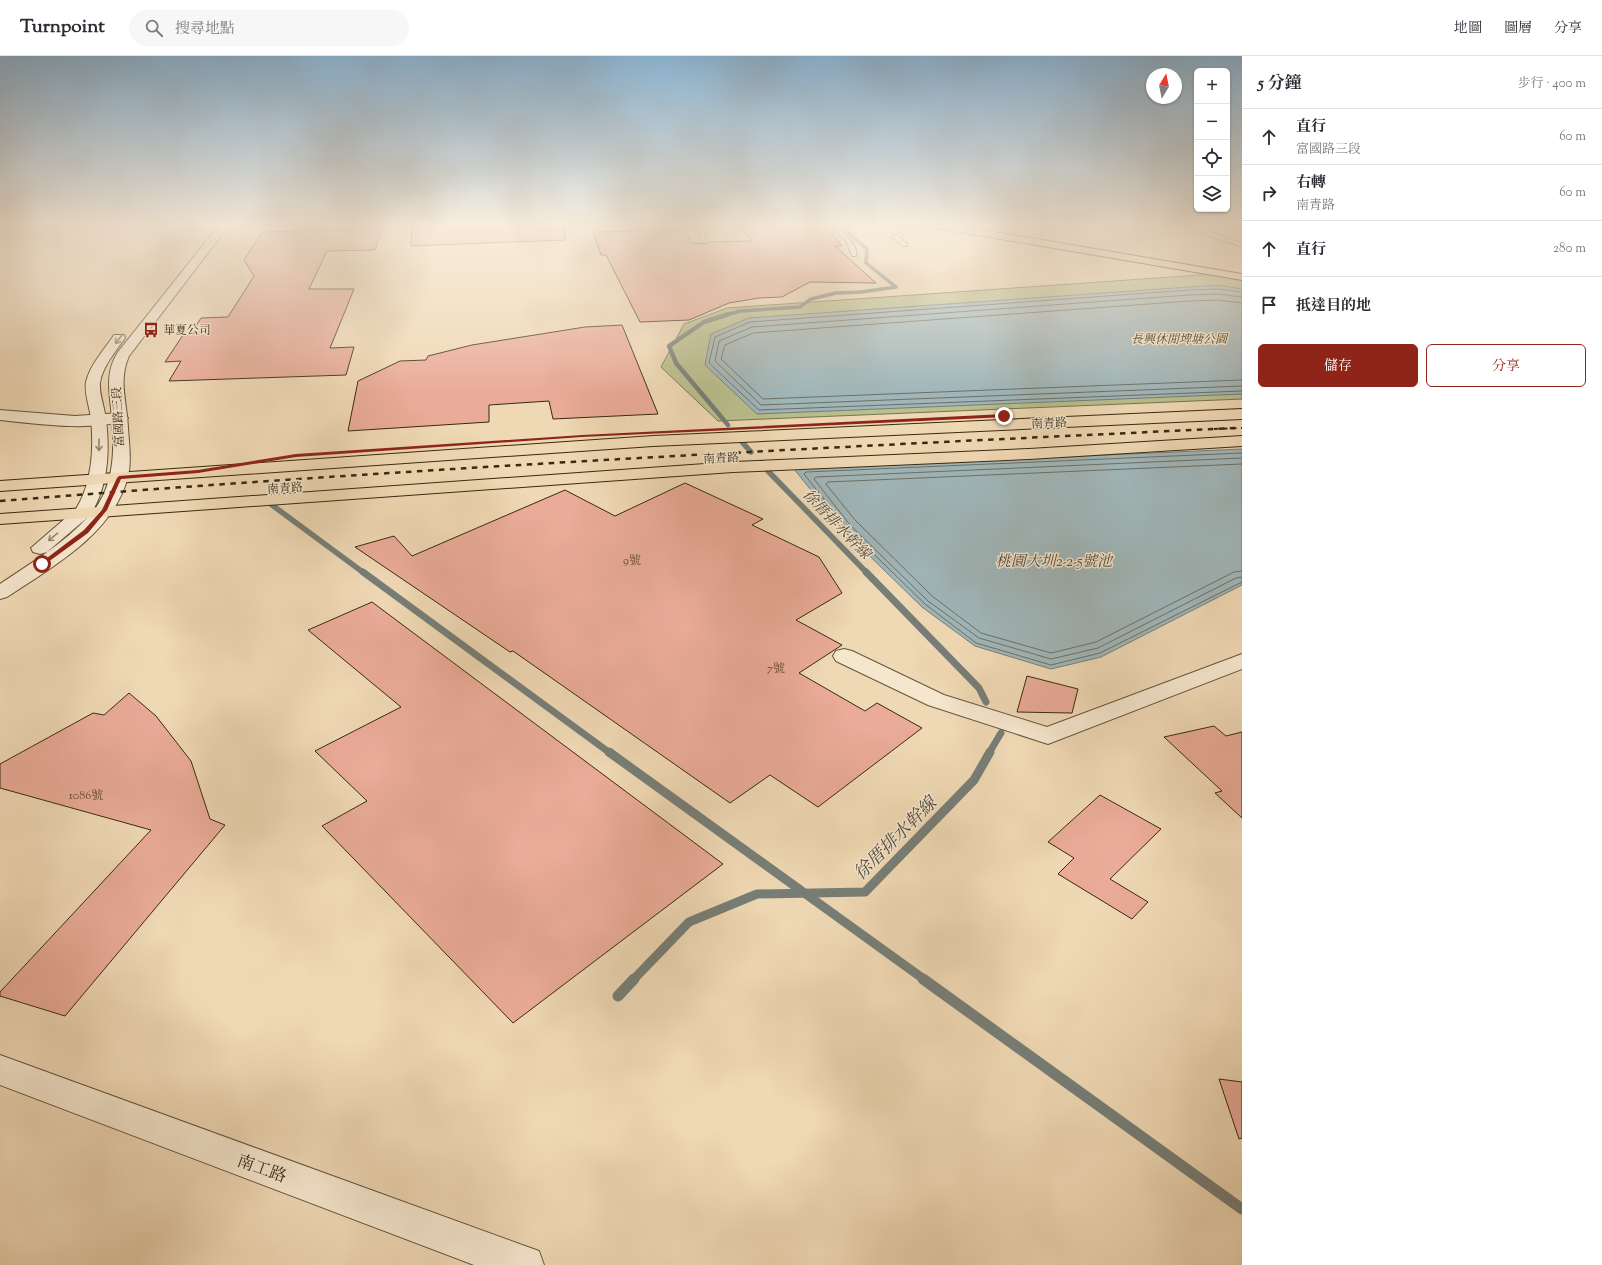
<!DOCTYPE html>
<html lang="zh-TW">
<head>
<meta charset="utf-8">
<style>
	:root { --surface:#fff; --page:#f7f7f7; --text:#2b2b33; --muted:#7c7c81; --line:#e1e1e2; --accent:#8f2418 }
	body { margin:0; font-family:"Sorts Mill Goudy","Noto Serif TC",serif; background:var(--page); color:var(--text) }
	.controls { position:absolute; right:12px; top:12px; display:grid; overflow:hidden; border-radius:6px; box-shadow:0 1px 3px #0004 }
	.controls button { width:36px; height:36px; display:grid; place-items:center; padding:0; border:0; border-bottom:1px solid var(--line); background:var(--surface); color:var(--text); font:20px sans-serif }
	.compass { position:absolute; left:1146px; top:12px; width:36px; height:36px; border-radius:50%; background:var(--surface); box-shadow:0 1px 3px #0004; rotate:10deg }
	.stop { position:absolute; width:12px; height:12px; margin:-9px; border:3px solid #8f2418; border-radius:50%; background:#fff }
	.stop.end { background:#8f2418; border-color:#fff; box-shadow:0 1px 4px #0008 }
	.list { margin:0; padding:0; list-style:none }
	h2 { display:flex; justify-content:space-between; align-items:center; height:52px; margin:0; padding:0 16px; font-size:17px }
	h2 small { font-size:13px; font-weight:400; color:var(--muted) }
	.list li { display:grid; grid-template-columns:26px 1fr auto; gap:12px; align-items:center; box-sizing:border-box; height:56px; padding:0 16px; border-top:1px solid var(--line) }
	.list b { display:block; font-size:15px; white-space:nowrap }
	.list p { margin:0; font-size:13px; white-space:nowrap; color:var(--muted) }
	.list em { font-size:13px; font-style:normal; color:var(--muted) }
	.actions { display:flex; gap:8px; padding:12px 16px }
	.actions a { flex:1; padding:9px 0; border:1px solid var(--accent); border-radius:6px; text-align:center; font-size:14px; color:var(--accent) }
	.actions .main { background:var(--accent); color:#fff }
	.icon { flex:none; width:22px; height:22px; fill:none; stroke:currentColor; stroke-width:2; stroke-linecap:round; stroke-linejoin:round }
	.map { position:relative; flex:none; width:1242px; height:1209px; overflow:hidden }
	header { display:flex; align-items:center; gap:24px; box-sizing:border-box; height:56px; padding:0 20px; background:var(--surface); border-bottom:1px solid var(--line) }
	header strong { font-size:19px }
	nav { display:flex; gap:22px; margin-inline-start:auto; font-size:14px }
	.search { width:280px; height:36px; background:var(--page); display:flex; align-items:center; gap:10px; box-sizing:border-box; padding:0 14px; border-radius:22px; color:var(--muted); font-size:15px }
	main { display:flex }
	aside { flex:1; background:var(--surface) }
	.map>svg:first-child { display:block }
	.green { fill:#b9bf8d; stroke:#797450 }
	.water { fill:#a0b6b9; stroke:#777e77 }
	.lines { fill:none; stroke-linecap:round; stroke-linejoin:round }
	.shore { stroke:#6c7066; stroke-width:1 }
	.stream-far5 { stroke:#777e77; stroke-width:3.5 }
	.stream-far4 { stroke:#777e77; stroke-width:4.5 }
	.stream-far3 { stroke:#777e77; stroke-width:5.5 }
	.stream-far2 { stroke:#777e77; stroke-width:7 }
	.stream-far1 { stroke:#777e77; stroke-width:9 }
	.stream { stroke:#777e77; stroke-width:11 }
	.building { fill:#eaab98; stroke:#392913 }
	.service-casing { stroke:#66553b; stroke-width:2 }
	.minor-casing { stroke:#66553b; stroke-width:2 }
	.tertiary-casing { stroke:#66553b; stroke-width:2 }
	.primary-casing { stroke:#392913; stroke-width:2 }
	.service { fill:#f5e6ce; fill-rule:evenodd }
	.minor { fill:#f5e6ce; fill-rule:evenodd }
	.tertiary { fill:#f5e6ce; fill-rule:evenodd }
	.primary { fill:#efd8b4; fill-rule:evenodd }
	.rail-far1 { stroke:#392913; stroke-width:2; stroke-dasharray:4.5 4.5; stroke-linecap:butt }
	.rail { stroke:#392913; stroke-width:2.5; stroke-dasharray:5.5 5.5; stroke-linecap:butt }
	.oneway { stroke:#978870 }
	.route { fill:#8f2418 }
	.labels { text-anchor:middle; stroke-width:3; stroke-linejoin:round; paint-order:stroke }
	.far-poi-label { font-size:12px; fill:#392913; stroke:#f5e6ce; text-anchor:start }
	.far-park-label { font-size:12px; font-style:italic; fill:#594e32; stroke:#f5e6ce }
	.far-street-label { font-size:12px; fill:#392913; stroke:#f5e6ce }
	.number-label { font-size:12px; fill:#654a34 }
	.water-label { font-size:15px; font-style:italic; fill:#534c3c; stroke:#f5e6ce }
	.near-street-label { font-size:17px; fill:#392913; stroke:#f5e6ce }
	.near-water-label { font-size:18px; font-style:italic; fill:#534c3c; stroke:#f5e6ce }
</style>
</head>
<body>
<header>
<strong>Turnpoint</strong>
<div class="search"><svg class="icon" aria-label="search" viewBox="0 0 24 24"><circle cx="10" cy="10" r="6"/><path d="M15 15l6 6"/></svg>搜尋地點</div>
<nav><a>地圖</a><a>圖層</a><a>分享</a></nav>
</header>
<main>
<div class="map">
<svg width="1242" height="1209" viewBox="0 0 1242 1209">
	<rect width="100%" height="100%" fill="#efd8b4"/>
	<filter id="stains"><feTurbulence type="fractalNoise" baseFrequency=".005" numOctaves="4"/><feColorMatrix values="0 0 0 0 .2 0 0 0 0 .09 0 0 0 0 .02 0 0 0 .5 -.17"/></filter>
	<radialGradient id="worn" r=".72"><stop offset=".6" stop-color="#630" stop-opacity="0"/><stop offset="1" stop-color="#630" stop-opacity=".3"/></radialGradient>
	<path class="green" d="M1214,218L1242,223V343L718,365L661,311L684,268L727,252Z"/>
	<path class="water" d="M1218,229L1242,233V338L757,358L705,309L711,278L749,262Z
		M1242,393V529L1101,601L1051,613L975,590L922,551L844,475L794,413Z"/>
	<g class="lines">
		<path class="shore" d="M1242,236L1218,233L1189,234L750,266L715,281L709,307L759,354L1242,335
			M1242,241L1217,238L1189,239L752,271L719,285L715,305L761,349L1242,330
			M1242,247L1217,244L1190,245L753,277L725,289L721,303L763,343L1242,324
			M1242,397L806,416L804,418L847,472L925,548L976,587L1051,609L1100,597L1242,526
			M1242,402L816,421L814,423L850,469L928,545L979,582L1051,603L1098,592L1236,522L1242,521
			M1242,408L828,426L826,428L855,464L932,540L981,577L1051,597L1096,586L1234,516L1242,515"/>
		<path class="stream-far5" d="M726,259L740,255L800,251L811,243L836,237L861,236L896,231L866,207L867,193L848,176L845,170"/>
		<path class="stream-far4" d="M728,369L676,307L669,290L704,266L729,258"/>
		<path class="stream-far3" d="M742,386L751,396
			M767,414L867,517
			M272,449L364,517"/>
		<path class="stream-far2" d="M363,516L610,697
			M866,516L979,632L986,646
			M989,697L1001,677"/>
		<path class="stream-far1" d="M609,696L925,924
			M633,924L689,866L757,838L865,836L974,724L990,696"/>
		<path class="stream" d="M923,923L1242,1153
			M618,940L634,923"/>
	</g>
	<path class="building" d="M412,168H565V184L411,190Z
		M638,168H659L661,174L683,173L692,187L707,188L708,186L752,185L737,168H775L779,172H828L842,190H835L876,227L810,226L782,241L759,242L729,247L689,264L640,266L606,199H601L593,176L640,175Z
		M382,173L375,194L327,195L309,233H354L330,292L354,291L346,319L169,325L181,305L165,306L183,279H190L201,262L228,261L254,220L244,204L262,176Z
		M622,269L658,358L553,363L549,345L489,349V366L348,375L358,325L400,305L426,304L428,300L472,289L585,271Z
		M685,427L763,463L752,469L819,501L842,537L796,564L842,589L799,617L865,655L877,647L922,672L818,751L770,719L730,747L513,595L510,596L355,491L394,480L412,500L565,434L615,460Z
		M372,546L723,808L513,967L322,770L367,745L315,695L401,651L308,574Z
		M1027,620L1078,633L1072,657L1017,656Z
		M129,637L156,660L191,705L210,763L225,769L65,960L0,940V936L151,774L0,732V708L93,657L104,659Z
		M1214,670L1226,680L1242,676V762L1215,737L1222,735L1164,681Z
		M1100,739L1161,773L1110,823L1148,846L1132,863L1058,818L1074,802L1048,786Z
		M1219,1023L1242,1026V1082L1239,1083Z"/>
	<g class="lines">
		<g class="service-casing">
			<path id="service" d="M696,168H702L707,187L702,186Z
				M828,168H834C842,178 858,186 856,200H852L846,185Z
				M914,168H921L899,181L907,188V190H903L892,181Z
				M1178,168H1186L1242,187V191Z"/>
		</g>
		<g class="minor-casing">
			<path id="minor" d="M0,354L75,360L120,357L125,359L128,362L125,365C85,375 40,368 0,364Z
				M844,593L852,595L944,639L1047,671L1242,598V613L1048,688L928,649L836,605L833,600L836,595Z"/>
		</g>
		<g class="tertiary-casing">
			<path id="tertiary" d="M220,168H230L129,300C118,324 127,346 128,372C129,388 132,408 127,424C111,479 52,511 7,541L0,543V528C31,507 63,488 88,461L47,496L40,498L33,496L31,492L76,453C92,428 94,392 91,363C90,352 84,337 86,326C90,309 104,294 114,279H124L125,282C116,295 102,311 100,327C99,339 105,352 106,364C110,395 108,432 90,459C114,433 115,396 112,362C110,339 104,317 118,296Z
				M0,999L525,1190L539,1195L544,1209H474L0,1029Z"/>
		</g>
		<g class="primary-casing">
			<path id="primary" d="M925,168H948L1242,218V224L930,171Z
				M1242,353V363L653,390L0,435V425L653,380Z
				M1242,380V390L1029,403L733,416L0,468V458L733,406L1029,393Z"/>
		</g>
		<use href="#service" class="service"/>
		<use href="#minor" class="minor"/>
		<use href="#tertiary" class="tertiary"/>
		<use href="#primary" class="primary"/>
		<path class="rail-far1" d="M1214,373L1242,372"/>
		<path class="rail" d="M0,445C411,412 824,391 1236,372"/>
	</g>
	<defs><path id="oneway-shaft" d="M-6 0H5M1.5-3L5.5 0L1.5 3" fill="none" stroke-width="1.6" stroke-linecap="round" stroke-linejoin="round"/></defs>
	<g class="oneway">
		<use href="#oneway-shaft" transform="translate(119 283) rotate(127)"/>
		<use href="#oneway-shaft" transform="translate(99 389) rotate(90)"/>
		<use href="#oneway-shaft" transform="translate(53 481) rotate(140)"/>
	</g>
	<linearGradient id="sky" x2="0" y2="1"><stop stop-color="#8bb5d5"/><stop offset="0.5" stop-color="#f8eddd"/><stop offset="1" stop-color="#f8eddd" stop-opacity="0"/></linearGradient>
	<rect width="1242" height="337" fill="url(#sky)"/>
	<path class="route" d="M1004,358L1006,361L582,381L296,401L198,417L121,423L107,454L88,477L44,509L39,508L84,474L102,454L117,422L119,420L198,414L296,398L582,379Z"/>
	<defs>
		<g id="bus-bare" transform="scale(1.2)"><path d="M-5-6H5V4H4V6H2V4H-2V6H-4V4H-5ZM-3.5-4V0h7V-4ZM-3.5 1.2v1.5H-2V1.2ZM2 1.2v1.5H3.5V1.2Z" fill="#8f2418" stroke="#f5e6ce" stroke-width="2.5" paint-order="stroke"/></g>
	</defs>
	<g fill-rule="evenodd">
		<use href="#bus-bare" x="151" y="274"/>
	</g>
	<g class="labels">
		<g class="far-poi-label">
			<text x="163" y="278">華夏公司</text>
		</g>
		<g class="far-park-label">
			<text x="1179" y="287">長興休閒埤塘公園</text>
		</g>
		<g class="far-street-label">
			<text transform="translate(118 361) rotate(-93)" y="4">富國路三段</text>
			<text transform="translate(1049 367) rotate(-3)" y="4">南青路</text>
			<text transform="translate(721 402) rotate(-3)" y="4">南青路</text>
			<text transform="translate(285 432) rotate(-4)" y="4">南青路</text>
		</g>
		<g class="number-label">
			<text x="632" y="508">9號</text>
			<text x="776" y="616">7號</text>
			<text x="86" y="743">1086號</text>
		</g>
		<g class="water-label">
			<text transform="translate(837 468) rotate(46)" y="5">徐厝排水幹線</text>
			<text x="1054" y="510">桃園大圳2-2-5號池</text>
		</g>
		<g class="near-street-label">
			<text transform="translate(262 1112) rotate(20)" y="6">南工路</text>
		</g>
		<g class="near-water-label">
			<text transform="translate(895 782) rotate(-45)" y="6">徐厝排水幹線</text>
		</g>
	</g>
	<rect width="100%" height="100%" filter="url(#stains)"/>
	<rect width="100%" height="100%" fill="url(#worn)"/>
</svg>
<div class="controls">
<button>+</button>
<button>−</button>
<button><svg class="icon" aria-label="locate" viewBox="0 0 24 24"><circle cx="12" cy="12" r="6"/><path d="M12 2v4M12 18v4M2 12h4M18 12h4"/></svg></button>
<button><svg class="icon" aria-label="layers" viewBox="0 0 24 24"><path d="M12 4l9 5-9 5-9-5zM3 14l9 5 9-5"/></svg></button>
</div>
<svg class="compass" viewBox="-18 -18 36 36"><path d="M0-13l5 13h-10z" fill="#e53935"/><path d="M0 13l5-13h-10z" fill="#7c7c81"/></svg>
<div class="stop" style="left:42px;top:508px"></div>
<div class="stop end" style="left:1004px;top:360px"></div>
</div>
<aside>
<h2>5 分鐘<small>步行 · 400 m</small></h2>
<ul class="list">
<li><svg class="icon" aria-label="ahead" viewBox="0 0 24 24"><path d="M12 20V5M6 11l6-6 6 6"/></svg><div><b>直行</b><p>富國路三段</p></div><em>60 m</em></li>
<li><svg class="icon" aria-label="right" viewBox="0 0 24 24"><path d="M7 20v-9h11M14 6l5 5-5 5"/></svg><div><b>右轉</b><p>南青路</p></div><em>60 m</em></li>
<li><svg class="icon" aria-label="ahead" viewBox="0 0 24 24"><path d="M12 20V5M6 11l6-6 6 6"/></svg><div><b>直行</b></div><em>280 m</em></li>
<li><svg class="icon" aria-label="arrive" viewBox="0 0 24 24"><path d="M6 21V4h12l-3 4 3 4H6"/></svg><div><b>抵達目的地</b></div></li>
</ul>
<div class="actions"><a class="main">儲存</a><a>分享</a></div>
</aside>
</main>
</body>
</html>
